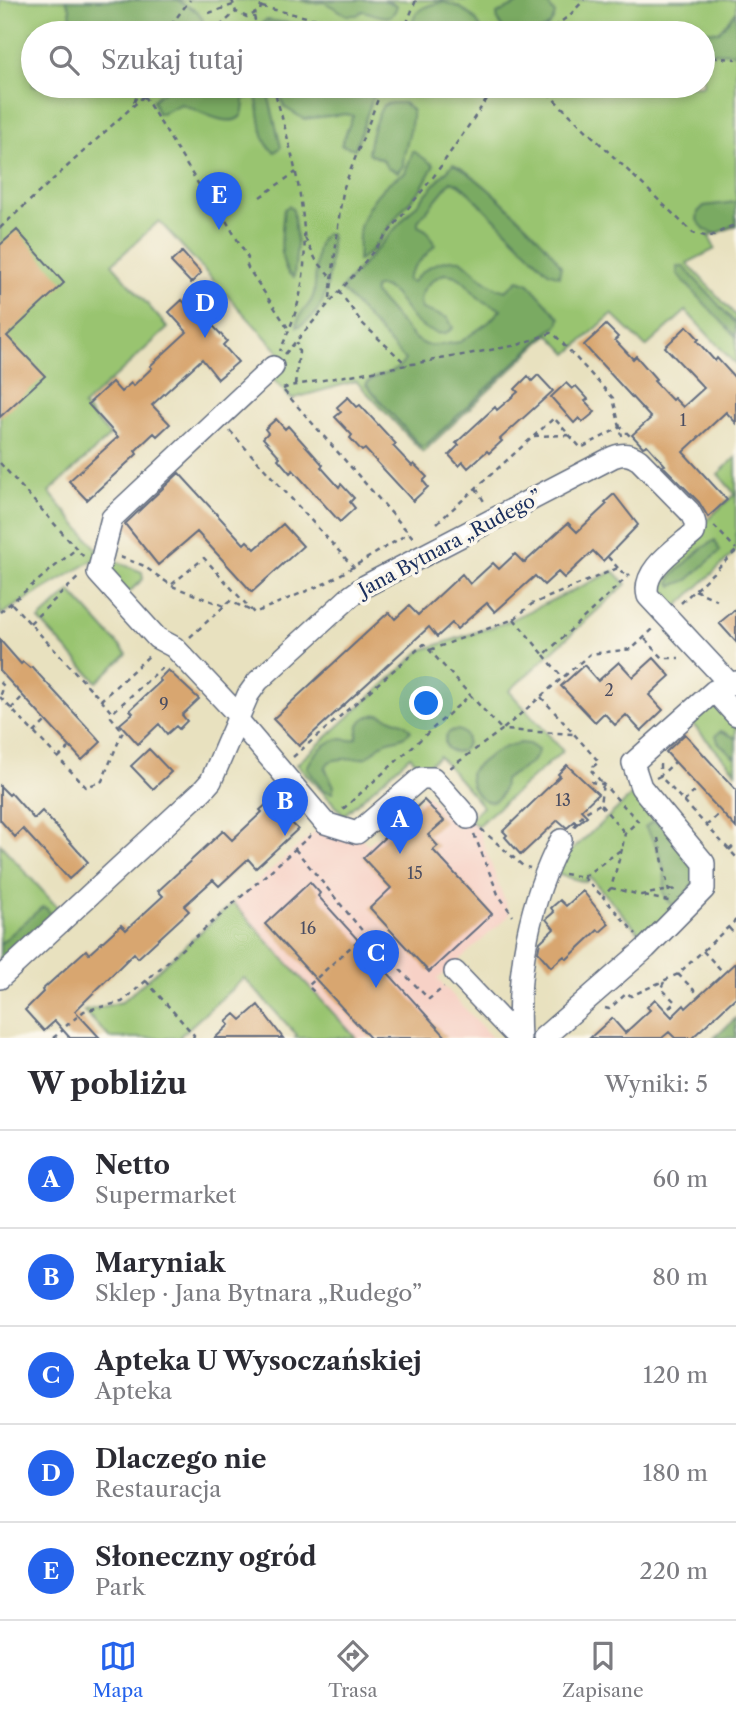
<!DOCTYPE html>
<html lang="pl">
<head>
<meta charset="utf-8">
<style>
	:root { --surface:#fff; --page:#f2f2f3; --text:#2b2b33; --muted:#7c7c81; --line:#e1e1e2; --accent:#2563eb }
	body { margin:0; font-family:"Libre Caslon Text",serif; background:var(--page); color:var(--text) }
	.you { position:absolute; left:427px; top:704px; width:24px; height:24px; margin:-18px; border:5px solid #fff; border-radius:50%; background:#1a73e8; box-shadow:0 0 0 10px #1a73e833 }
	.badge { display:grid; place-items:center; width:46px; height:46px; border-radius:50%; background:var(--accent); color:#fff; font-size:23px; font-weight:700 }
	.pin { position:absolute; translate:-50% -58px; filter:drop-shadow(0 2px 4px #0008) }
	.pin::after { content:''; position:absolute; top:37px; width:24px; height:21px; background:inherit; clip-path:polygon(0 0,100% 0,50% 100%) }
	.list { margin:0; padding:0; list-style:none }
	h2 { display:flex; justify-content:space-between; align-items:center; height:91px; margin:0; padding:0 28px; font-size:30px }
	h2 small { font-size:23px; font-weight:400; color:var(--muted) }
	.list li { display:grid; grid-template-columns:46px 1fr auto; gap:21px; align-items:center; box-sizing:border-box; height:98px; padding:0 28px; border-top:2px solid var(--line) }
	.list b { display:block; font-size:26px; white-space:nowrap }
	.list p { margin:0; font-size:23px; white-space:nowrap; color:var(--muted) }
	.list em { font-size:23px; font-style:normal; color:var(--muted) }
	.icon { flex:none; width:38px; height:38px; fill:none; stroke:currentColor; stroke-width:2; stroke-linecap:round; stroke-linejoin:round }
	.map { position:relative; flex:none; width:736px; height:1038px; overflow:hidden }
	.search { position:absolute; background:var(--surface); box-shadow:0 4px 10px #0003; left:21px; right:21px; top:21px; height:77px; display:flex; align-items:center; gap:18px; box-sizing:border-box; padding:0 24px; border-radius:38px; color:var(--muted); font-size:26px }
	.sheet { height:581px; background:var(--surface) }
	nav { display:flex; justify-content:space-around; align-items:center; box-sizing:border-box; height:98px; border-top:2px solid var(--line); background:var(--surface); font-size:19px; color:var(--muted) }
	nav a { display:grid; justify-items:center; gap:4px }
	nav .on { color:var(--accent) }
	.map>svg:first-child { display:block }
	.built { fill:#f7d1c6 }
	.green { fill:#99c470; stroke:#5a7a67; stroke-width:2; fill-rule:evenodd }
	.forest { fill:#7aaa62; stroke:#4a6c60; stroke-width:2; fill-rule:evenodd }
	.building { fill:#d8a66f }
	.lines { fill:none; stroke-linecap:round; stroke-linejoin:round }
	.minor-casing { stroke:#636d80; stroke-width:24 }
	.path { stroke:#636d80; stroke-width:2.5; stroke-dasharray:5 5; stroke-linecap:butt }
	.minor { stroke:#fff; stroke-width:21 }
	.labels { text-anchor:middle; stroke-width:7; stroke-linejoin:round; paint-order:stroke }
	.number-label { font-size:16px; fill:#4a4d62 }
	.street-label { font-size:19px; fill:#1b2f5e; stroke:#fbf7ec }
</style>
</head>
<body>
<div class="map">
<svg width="736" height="1038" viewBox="0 0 736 1038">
	<rect width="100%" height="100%" fill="#fbf7ec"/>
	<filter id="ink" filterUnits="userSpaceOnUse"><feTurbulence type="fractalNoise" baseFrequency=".0143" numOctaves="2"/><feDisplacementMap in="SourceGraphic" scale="14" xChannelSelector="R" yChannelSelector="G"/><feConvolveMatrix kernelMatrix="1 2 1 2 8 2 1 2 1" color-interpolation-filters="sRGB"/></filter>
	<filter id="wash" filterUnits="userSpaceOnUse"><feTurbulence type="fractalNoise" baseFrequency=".00686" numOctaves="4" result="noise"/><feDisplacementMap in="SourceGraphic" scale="28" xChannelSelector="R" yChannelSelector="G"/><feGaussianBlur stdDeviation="1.57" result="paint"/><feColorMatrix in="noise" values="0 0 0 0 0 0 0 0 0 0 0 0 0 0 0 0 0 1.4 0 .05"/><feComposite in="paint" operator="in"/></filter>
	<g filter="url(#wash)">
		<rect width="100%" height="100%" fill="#e8e1bf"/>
		<path class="built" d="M427,794L457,828L469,819L477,826L510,915L438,979L492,1038H356L233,903L325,823L357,833L368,845Z"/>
		<path class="green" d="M0,0H736V226L709,236L715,249L687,263L736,316V365L686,311L646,347L612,314L568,354L549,334L423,452L356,381L291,399L267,372L273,366L279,352L159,221L112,264L168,328L83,406L110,436L49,492L102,555L0,615ZM33,33H703V86H33Z
			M736,457V551L667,616L649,575L735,494L718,474Z
			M107,558L142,572L143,579L128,593L107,570Z
			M614,571L626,584L509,691L563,751L477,826L469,819L483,807L439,756L423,770L410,756L344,815L297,764L422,650L504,623Z
			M70,591L127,654L97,682L39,620Z
			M714,691L736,715V772L685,716Z
			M641,787L704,863V889L644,938L589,876L586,882L548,872Z
			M0,844L67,918L0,978Z
			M233,903L356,1038H295L297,1035L244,978L180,1036L181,1038H110L84,1011L122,1002Z"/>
		<path class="forest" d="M66,0H177L198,12L203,20L200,33H72L70,8Z
			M299,0H383L397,5C393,26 376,13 362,11L357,15H347L324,2L311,3Z
			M525,0H545L555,14C550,37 524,33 506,33L498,21L497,14Z
			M442,2C458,4 479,16 482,33H431L412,28C412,10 426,5 442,2Z
			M736,11V53L703,52V33H664L668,28L719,32Z
			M266,20L342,30L343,33H263L262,23Z
			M169,86H266L281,147L275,152C259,144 261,114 256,97L253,95L244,99C244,104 244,112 241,116C229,130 194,108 181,104L162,113H158L153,100Z
			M278,86H377L355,149L341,145L353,116L346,114L304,119L284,107Z
			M392,103H404L412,110C414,130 403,146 403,166L398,172L387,168L383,160L368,153C370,136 375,120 383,105Z
			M413,151L434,165L421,189L401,211L373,249L358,261C359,250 358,237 360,227C367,203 384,182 405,173Z
			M453,164C477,174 548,243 561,266L559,276L548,272L467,191L459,184L451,181L418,221V226L426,230L435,245C427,255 409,269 407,280L413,282C424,267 442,258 461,260C476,272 487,286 506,291L518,280L529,284L560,318L558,325L547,333L425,446L421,447L366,385C373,372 394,378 405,360L341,289ZM444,274C463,274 468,288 480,299C486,304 494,306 501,309L489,322L460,342L440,345H426L414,338L374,293V288C379,286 384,286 389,290C408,304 405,321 433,332C441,335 447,334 453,328L448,318L422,309C415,294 430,280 444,274Z
			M736,202V224L717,234L705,230L697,220L698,212L704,206Z
			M289,206L293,210L297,243L294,277C276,270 282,227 284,209Z
			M325,234H330L331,240C330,271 331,313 297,327C296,313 312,307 314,293C317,278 313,243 325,234Z
			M677,267H684L736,324V337L677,274Z
			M715,540L720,551L688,580L672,586L670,582L672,576L701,549Z
			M379,714L405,724L411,731C399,743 391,737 381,745C374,750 372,757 362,758C350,760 341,757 329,762L325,768L334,786L332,793L323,790L307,768C312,755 326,740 341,739C348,739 350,742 357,738C358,720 362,717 379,714Z
			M445 741a11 11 0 1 1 22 0a11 11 0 1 1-22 0Z
			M721,731L736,738V757H734L718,742L716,735Z
			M521,743L529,744L538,750C536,765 516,771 504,780C503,816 469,802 470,772C485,758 500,746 521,743Z
			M653,821C666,826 693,856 695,872C696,885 684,897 676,906L669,902L663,892C670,874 656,843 645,827Z
			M42,907L46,908L56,920L0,967V944Z
			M736,1018V1038H714Z"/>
		<g id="blocks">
			<path class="building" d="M17,230L64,283L7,336L45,376L0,417V245Z
				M182,252L201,273L191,283L171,262Z
				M182,300L200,320L204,316L227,341L223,345L238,362L218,379L202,359L152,405L170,424L157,436L154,433L135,451L137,454L87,500L69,481L118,437L88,404L112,382L121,392L131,383L133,386L152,368L150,366L187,332L169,312Z
				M606,325L618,337L615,340L633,359L636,356L656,379L654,381L672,400L674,398L683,407L704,388L665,347L687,326L699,339L697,341L715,361L717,358L736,379V423L726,412L683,452L727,500L708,517L699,502L663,466L665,465L647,445L643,447L632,435L651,418L584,345Z
				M538,375L553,391L500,439L502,441L489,453L487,451L468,468L463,462L459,466L449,455L459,445L456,443L495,407L497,410L518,392L515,389L528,376L532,381Z
				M566,383L572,389L576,386L588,399L585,401L595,412L583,422L579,418L574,423L551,397Z
				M348,397L357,407L360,405L396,444L393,446L412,466L414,464L427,477L423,481L428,487L413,501L365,449L362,451L350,438L352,435L335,417L341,412L337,407Z
				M276,419L285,429L288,426L323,465L321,467L339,487L341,484L354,498L350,502L355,508L340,522L293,470L290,473L278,459L280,457L263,438L268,433L265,429Z
				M179,473L244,544L247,541L255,549L283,524L303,546L252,592L197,532L158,565L125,524Z
				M614,494L638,525L603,561L593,551L564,578L558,572L544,585L535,576L495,612L487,603L457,629L452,623L437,637L429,627L299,746L273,719L389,612L395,619L409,606L418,615L462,574L470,584L493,563L499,569L515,554L524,563L568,523L577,532L607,504L605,502Z
				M736,609V642L719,623Z
				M0,640L21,664L23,662L30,668L32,667L101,742L82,760L0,671Z
				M654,658L670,676L649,695L663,710L641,731L626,715L615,725L604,713L595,722L561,686L584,665L598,681L619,662L633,677Z
				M168,670L199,699L182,715L187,721L179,729L176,726L167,734L159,724L138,744L120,724L133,713L130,710L161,681L159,679Z
				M685,734L736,790V828L666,752Z
				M149,749L171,772L153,789L131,766Z
				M567,765L598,794L581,810L587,816L577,824L575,821L567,828L558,820L521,855L505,837L507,835L503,831L560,776L558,774Z
				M0,786L9,795L11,793L34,819L42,811L88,862L69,879L23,829L15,837L0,820Z
				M424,800L444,821L428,835L438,846L433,850L492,914L429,972L370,908L391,888L363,858Z
				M269,802L298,829L256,868L248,859L219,886L213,880L184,906L189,911L138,958L134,953L75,1011L100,1038H70L55,1021L44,1031L25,1010L43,992L42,990L86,950L89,954L121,925L126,930L163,896L158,891L223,831L232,840L262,812L260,810Z
				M310,882L320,893L318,896L447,1038H370L265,924Z
				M583,891L609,924L600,932L598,930L567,959L564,956L551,967L538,952L540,942L554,929L546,919L554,912L551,908L560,900L566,906Z
				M736,962V997L692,1038H675L669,1032L662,1038H590L612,1018L625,1033L650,1010L647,1007L655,999L672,1017L684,1005L686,1008Z
				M258,1005L283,1038H215L229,1025L226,1022L235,1014L241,1020Z"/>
		</g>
	</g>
	<g filter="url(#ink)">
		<use href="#blocks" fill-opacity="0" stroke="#636d80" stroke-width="2"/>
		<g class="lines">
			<g class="minor-casing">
				<path id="minor" d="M714,691L736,715
					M239,716L174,647L157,638L98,573L112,518L273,367
					M237,719L325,823L357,833L421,778H433L468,818
					M455,972L518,1038
					M0,978L203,790L211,781L248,695L258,681L351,596L365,586L613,457C624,453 630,454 639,460L689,511C694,519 697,524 694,533C676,549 641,570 648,596L730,684
					M520,1038C516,972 530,899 561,840
					M543,1038L646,948L704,889V863L641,787L633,763L714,691L736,682"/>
			</g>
			<path class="path" d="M232,0L236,12L247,17L260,11L262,0
				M262,7L311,18L419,33
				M209,13L233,5
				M254,16L258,33
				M165,33L190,0
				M212,33L236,12
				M403,33L416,0
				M546,33L570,15L584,0
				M703,57L736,59
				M273,86C293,155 318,239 296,310C292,324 286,337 280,351
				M540,86L693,233L709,237L736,224
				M144,96L199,185L214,200L248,258L246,263L248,268L288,328
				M134,102L142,86
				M260,197L296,172
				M0,228L155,86
				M305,238L316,260L333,279
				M339,291L362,323L407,365
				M330,298L340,209L344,187L383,86
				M285,354L359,269L434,176L496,86
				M295,384L299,352L297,342
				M283,389L290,386L518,345L551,333L555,335L613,398L622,436
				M284,391L416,541
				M230,431L357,571
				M534,436L569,435
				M0,463L84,557
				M476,488L485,503
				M437,523L554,418L581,448L621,427L631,437
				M714,526L736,549
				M120,557L142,565L171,585L204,558L254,613L328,582L409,533
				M608,557L618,568
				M172,586L224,606
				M695,590L717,600
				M681,603L736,551
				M12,604L101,700L151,654
				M0,612L76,549
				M514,619L544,655L627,577
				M30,623L81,575
				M190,637L230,601L251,611
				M645,639L663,658H679
				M430,650L514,619L532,604L618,568L627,577L630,574
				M544,655L562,677
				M0,682L4,686L0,697
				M0,697L86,787L102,781L123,731L111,717L112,713
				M541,697L599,762L590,769L603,784L600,804L624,832
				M101,700L112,713L165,665
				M11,709L23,696
				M34,733L46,721
				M293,757L424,644L470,695
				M58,758L70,747
				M660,764V776L675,762
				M450,768L502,730L574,734
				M656,778L660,776L736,857
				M684,802L698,788
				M343,809L470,695L502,730L590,654L632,649L653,629
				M706,826L721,812
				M574,827L584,813L600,804
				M481,829L523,866L530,868
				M474,834L498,894L513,916
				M658,838L670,897
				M295,849L365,934L308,986L317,995
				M622,849L611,888L603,897L636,934
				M729,850L736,844
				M564,874L583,877L622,849L625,833L638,821L603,784L591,782
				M583,877L603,897
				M611,888L641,895L676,889
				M644,896L669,901
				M729,928L736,936
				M365,934L429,999L444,987
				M703,951L724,973
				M678,974L699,995
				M146,981L194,1035L193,1038
				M664,982L661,988L675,1002L666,1011
				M605,1008L609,1009L627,993L631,996L678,974L736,920
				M66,1026L84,1011L122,1002L311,835
				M53,1038L63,1030"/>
			<use href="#minor" class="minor"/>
		</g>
	</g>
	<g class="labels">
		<g class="number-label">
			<text x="683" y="426">1</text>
			<text x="609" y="696">2</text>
			<text x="164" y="710">9</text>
			<text x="563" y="806">13</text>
			<text x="415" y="879">15</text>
			<text x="308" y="934">16</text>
		</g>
		<g class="street-label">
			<text transform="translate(450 543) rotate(-28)" y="7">Jana Bytnara „Rudego”</text>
		</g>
	</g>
</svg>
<div class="you"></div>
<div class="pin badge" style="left:400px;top:854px">A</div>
<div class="pin badge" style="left:285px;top:836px">B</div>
<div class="pin badge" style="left:376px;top:988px">C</div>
<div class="pin badge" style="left:205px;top:338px">D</div>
<div class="pin badge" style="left:219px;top:230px">E</div>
<div class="search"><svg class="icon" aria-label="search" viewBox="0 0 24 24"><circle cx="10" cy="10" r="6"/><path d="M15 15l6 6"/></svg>Szukaj tutaj</div>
</div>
<section class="sheet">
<h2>W pobliżu<small>Wyniki: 5</small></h2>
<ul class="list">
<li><span class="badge">A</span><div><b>Netto</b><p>Supermarket</p></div><em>60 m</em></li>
<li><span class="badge">B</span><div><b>Maryniak</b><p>Sklep · Jana Bytnara „Rudego”</p></div><em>80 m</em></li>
<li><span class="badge">C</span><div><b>Apteka U Wysoczańskiej</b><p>Apteka</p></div><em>120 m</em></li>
<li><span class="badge">D</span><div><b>Dlaczego nie</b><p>Restauracja</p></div><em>180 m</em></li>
<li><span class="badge">E</span><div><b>Słoneczny ogród</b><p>Park</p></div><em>220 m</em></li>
</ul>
</section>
<nav>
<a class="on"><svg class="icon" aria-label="map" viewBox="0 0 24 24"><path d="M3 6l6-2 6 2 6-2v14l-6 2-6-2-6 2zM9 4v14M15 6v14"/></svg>Mapa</a>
<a><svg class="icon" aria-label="directions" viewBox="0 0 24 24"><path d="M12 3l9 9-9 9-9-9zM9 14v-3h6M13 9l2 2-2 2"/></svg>Trasa</a>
<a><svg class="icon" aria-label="saved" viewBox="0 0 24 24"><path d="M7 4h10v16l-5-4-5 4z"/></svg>Zapisane</a>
</nav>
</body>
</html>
